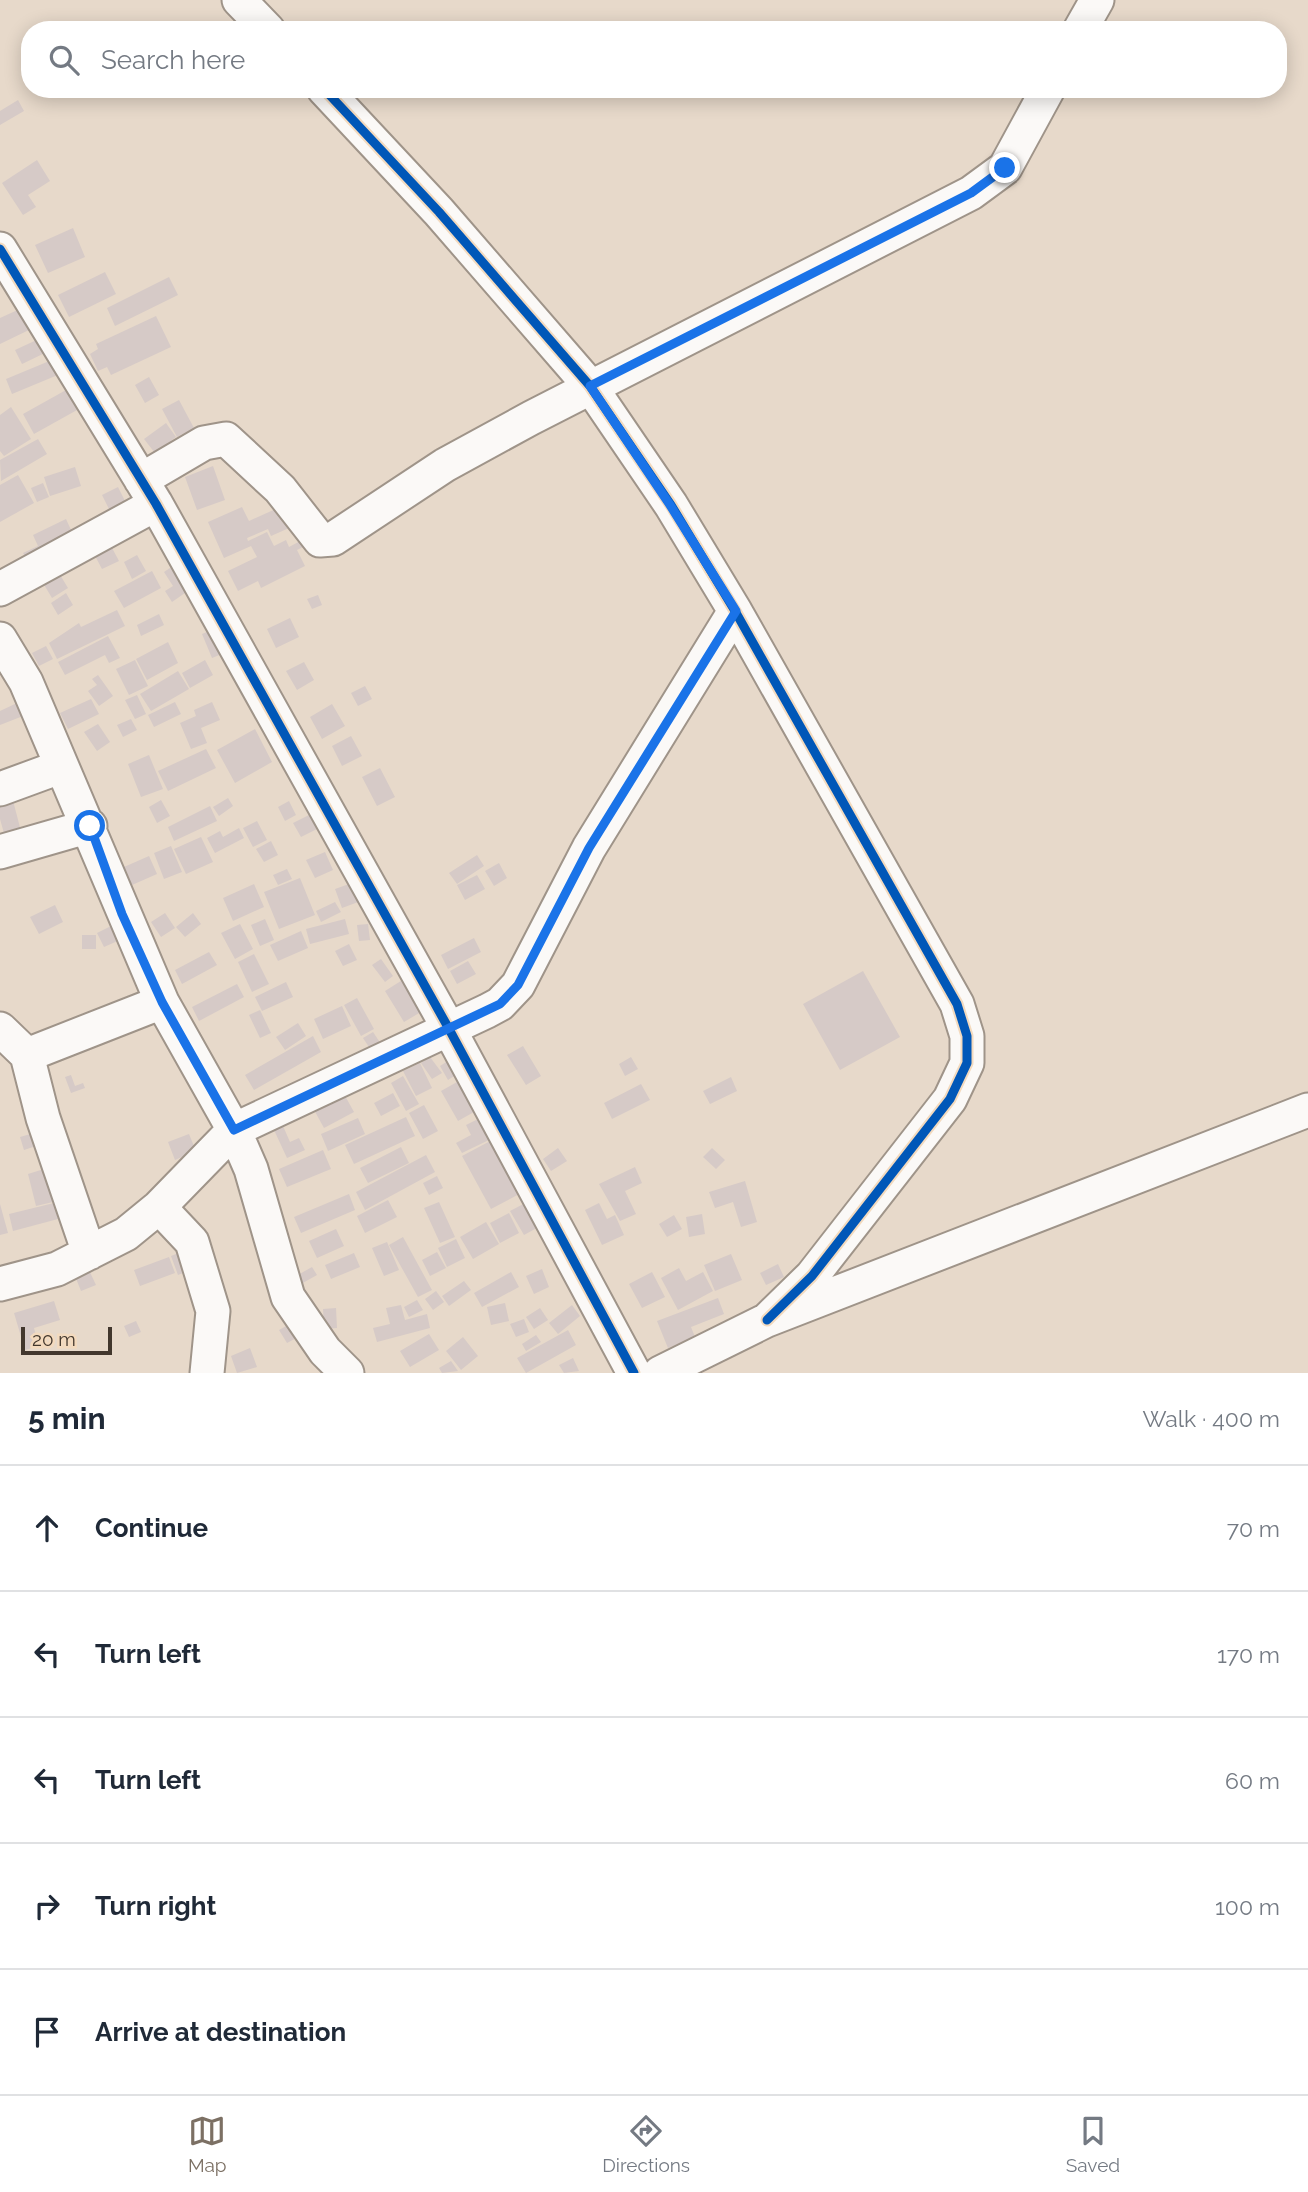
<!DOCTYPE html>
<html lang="en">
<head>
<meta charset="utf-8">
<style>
	:root { --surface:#fff; --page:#f2f2f3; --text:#1f2937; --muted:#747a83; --line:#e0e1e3; --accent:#7c7064 }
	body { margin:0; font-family:Raleway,sans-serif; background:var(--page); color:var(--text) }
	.scale { position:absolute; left:21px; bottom:18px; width:91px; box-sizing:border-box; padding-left:7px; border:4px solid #42372d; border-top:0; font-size:19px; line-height:24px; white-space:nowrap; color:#42372d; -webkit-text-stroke:5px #f3dabe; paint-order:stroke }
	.stop { position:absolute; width:21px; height:21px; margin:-16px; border:5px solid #1a73e8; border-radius:50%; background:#fff }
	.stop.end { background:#1a73e8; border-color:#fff; box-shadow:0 2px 7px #0008 }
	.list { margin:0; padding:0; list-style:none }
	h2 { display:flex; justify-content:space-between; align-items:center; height:91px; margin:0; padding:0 28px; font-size:30px }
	h2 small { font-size:23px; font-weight:400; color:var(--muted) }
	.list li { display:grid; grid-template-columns:46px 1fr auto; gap:21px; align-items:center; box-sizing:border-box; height:126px; padding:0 28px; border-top:2px solid var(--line) }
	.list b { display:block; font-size:26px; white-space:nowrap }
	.list em { font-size:23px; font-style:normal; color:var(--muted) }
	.icon { flex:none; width:38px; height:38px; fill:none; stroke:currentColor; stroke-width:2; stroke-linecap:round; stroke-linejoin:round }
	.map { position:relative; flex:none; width:1308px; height:1373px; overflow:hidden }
	.search { position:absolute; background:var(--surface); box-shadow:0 4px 18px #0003; left:21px; right:21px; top:21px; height:77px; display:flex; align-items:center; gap:18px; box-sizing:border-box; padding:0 24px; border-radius:28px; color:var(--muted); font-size:26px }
	.sheet { height:721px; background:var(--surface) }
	nav { display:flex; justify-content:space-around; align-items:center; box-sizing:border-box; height:98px; border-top:2px solid var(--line); background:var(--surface); font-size:19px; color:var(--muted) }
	nav a { display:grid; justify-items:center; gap:4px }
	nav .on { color:var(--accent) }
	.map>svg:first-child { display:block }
	.building { fill:#d6cac7 }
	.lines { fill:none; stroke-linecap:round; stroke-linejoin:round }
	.street-casing { stroke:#9f9489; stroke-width:37 }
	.street { stroke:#fbf9f7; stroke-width:33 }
	.cycleway-casing { stroke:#f3dabe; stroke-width:13 }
	.cycleway { stroke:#0057b8; stroke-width:9 }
	.route { stroke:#1a73e8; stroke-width:9 }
</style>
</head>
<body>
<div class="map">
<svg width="1308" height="1373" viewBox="0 0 1308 1373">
	<rect width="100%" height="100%" fill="#e7d9ca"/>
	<path class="building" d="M18,100L24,111L0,125V111Z
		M37,160L50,181L28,195L36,207L23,215L2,183Z
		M73,228L85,257L48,273L35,245Z
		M105,272L116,294L69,317L58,295Z
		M169,277L178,295L115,326L107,308Z
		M22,308L31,329L0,344V318Z
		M156,316L171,347L111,375L107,367L98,371L90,354L98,349L96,344Z
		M43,337L49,351L22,364L15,350Z
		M59,357L65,372L12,394L6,379Z
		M149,377L159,395L145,403L135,385Z
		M75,385L86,405L34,434L23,414Z
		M179,400L194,428L177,437L162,409Z
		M11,407L31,439L4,456L0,451V415Z
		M166,423L176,437L155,453L144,439Z
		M38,439L47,454L1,481L0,460Z
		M213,466L225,500L197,510L185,477Z
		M75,467L81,486L50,496L44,477Z
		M18,475L34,503L0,522V485Z
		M43,483L49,497L37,502L31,488Z
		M118,487L129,509L113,517L102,495Z
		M289,503L298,524L271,536L268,529L247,538L248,541L267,532L274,546L286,540L289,547L302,540L305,546L297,550L305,566L261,588L258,581L238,591L228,571L257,557L251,546L224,558L208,522L242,507L249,521Z
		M66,519L77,543L30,566L23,553L38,546L33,535Z
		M111,546L119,561L102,569L94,554Z
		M137,555L146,571L132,579L124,562Z
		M179,562L195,586L172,602L165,591L173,586L164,572Z
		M152,571L161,588L124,608L114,591Z
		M59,573L68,588L52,598L43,583Z
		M66,593L73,605L58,615L51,603Z
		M318,595L322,605L312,609L307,599Z
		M117,610L125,626L57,659L49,643L79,623L81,627Z
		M159,614L164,625L141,636L137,625Z
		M290,618L299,637L276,648L267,629Z
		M219,627L229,651L212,658L202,634Z
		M108,636L120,658L109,663L105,655L65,675L58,662Z
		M168,642L178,663L147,680L136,659Z
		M46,646L53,659L39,666L32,653Z
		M135,660L148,686L129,695L116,669Z
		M205,660L213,675L190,688L182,673Z
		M304,662L314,680L297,690L286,671Z
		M178,671L189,689L151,711L140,694Z
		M98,675L113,696L99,706L88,691L97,685L92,679Z
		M365,686L372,699L358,706L351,693Z
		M137,695L146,714L135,719L125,700Z
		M91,699L99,714L68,729L60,713Z
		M175,702L181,714L154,727L148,715Z
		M212,702L220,720L201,728L207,743L191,749L180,723L196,716L194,710Z
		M17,703L23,716L0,725V711Z
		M332,704L345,726L322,739L310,717Z
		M131,719L137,730L123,737L117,725Z
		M98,724L110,742L97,751L84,732Z
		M255,729L272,762L235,783L217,750Z
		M351,736L362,756L342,766L332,746Z
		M206,749L216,768L168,791L158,771Z
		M149,755L163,789L141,797L128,764Z
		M380,768L395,797L377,806L362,777Z
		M10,789L23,839L7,844L0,819V792Z
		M228,798L233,806L219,816L213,807Z
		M161,800L170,816L157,823L149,807Z
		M289,801L296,815L285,821L278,807Z
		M210,806L217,821L174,841L168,827Z
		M309,815L317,829L301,837L293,823Z
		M257,821L267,840L253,847L243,828Z
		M239,828L244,838L215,853L207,838L220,831L223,837Z
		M201,837L213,862L186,874L174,849Z
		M271,841L278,855L264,862L256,849Z
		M171,846L182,872L164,879L154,853Z
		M325,852L333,870L315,878L306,860Z
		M477,855L484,866L457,884L449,873Z
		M149,856L157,874L132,885L124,867Z
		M499,863L507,878L494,886L485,871Z
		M287,869L292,879L278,885L273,875Z
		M477,875L485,889L465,900L457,885Z
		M300,878L315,915L279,929L264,892Z
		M363,879L369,898L342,908L335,889Z
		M254,884L264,907L233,921L223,898Z
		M335,902L341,912L321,922L316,911Z
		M55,905L63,922L39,934L30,917Z
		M165,913L175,928L161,937L151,922Z
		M193,913L201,924L185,937L176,927Z
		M265,919L274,940L260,946L251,925Z
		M345,919L349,934L310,944L306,929Z
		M115,924L122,939L104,947L97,933Z
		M240,924L253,949L235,959L221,933Z
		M368,924L370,940L359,941L357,925Z
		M301,931L308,948L278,961L270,945Z
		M82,935H96V949H82Z
		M474,938L481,952L448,969L441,955Z
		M349,944L357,960L343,966L335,951Z
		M209,952L217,965L182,984L175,970Z
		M254,954L269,984L252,992L238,962Z
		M381,959L393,976L385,982L372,965Z
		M468,961L476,974L457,984L450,971Z
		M863,971L900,1037L840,1070L803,1004Z
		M412,974L431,1006L404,1022L385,991Z
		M286,982L293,997L262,1011L255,997Z
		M237,984L244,997L199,1021L192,1007Z
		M357,998L374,1029L361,1036L344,1005Z
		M342,1006L351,1026L323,1039L314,1019Z
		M260,1010L271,1033L260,1038L249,1015Z
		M298,1023L306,1036L285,1050L276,1037Z
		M373,1032L381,1044L371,1050L363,1038Z
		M313,1036L321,1052L254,1090L245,1075Z
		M523,1046L541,1076L526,1085L507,1055Z
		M430,1057L442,1073L432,1079L421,1063Z
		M454,1057L462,1071L448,1080L440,1066Z
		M631,1057L638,1069L625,1076L619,1064Z
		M420,1063L432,1088L416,1096L403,1071Z
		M71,1075L75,1086L83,1083L85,1088L71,1093L65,1077Z
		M403,1076L419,1104L406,1111L391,1083Z
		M731,1077L737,1091L710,1104L703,1091Z
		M457,1082L474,1112L458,1121L441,1091Z
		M641,1084L650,1100L612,1119L604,1103Z
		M393,1093L400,1106L381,1116L374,1103Z
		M344,1094L354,1112L324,1128L313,1108Z
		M424,1105L438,1131L423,1139L409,1113Z
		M406,1117L415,1136L354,1164L345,1145Z
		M358,1118L365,1134L328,1151L321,1134Z
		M480,1118L491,1139L462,1153L456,1143L471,1135L466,1125Z
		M283,1126L290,1142L299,1138L305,1150L287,1158L274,1130Z
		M44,1130L48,1142L24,1150L20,1137Z
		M189,1134L196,1151L175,1160L168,1142Z
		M494,1139L523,1192L491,1209L462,1156Z
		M401,1147L409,1163L368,1183L360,1168Z
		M558,1148L567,1161L551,1171L543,1159Z
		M712,1148L725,1160L716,1169L703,1157Z
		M323,1150L331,1169L287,1187L279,1169Z
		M426,1155L435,1172L365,1210L356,1192Z
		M635,1167L642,1183L625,1191L636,1214L620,1221L599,1184Z
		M44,1169L53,1202L36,1206L28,1174Z
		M437,1176L443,1188L429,1195L423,1183Z
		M745,1181L757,1222L741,1227L733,1202L715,1208L709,1192Z
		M349,1194L355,1210L301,1233L294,1217Z
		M533,1199L546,1223L524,1235L510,1211Z
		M388,1200L397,1217L365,1233L357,1216Z
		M439,1202L455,1237L440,1243L424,1208Z
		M54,1203L58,1219L13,1231L9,1214Z
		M599,1203L607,1219L615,1215L624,1235L602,1245L585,1210Z
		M0,1204L8,1233L0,1235Z
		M509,1213L519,1233L500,1243L490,1223Z
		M702,1214L705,1234L689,1237L686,1217Z
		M674,1215L682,1229L667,1237L659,1224Z
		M486,1222L499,1244L473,1259L460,1237Z
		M336,1229L344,1246L317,1258L309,1241Z
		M403,1237L432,1290L418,1297L389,1245Z
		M456,1239L465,1258L447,1267L438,1248Z
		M387,1242L399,1270L384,1276L372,1248Z
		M186,1250L193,1269L178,1275L171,1256Z
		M437,1252L446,1268L430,1276L422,1260Z
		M354,1253L360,1267L331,1279L325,1265Z
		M731,1254L742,1280L715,1291L704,1265Z
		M169,1257L175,1273L140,1286L134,1270Z
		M778,1264L784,1277L766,1285L760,1273Z
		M312,1267L317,1275L301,1284L296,1276Z
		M679,1268L686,1281L703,1272L713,1291L678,1310L661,1278Z
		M542,1269L549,1287L534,1294L526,1276Z
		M89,1270L96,1285L81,1291L75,1276Z
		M511,1272L519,1287L482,1307L474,1293Z
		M652,1272L665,1297L642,1308L629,1284Z
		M464,1281L471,1290L449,1306L442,1296Z
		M436,1291L444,1302L433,1310L425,1299Z
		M718,1298L724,1314L691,1327L695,1337L668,1348L657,1321Z
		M417,1300L423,1310L409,1317L404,1307Z
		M54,1301L60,1320L34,1328L39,1346L25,1350L14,1313Z
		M505,1303L509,1321L491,1325L487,1307Z
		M401,1305L405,1320L427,1314L430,1328L377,1342L373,1328L390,1324L386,1308Z
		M572,1305L580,1316L558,1334L549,1323Z
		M336,1308L337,1328L324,1329L323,1309Z
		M540,1308L548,1320L534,1329L526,1317Z
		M524,1319L529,1332L516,1337L510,1324Z
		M297,1320L304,1334L287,1343L279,1330Z
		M136,1321L141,1332L129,1337L124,1326Z
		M568,1330L576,1345L526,1373L517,1358Z
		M429,1334L439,1350L410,1367L400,1351Z
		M536,1335L541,1342L526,1351L522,1344Z
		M463,1337L478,1356L461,1370L446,1351Z
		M250,1348L257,1367L237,1373L231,1356Z
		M573,1358L579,1371L564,1373L559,1365Z
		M451,1361L458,1371L442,1373L439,1368Z"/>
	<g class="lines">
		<g class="street-casing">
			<path id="street" d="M239,0L268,30
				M1080,30L1097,0
				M324,89L439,212L590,386L671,505L735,611L957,1004L967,1036V1063L950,1099L812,1276L767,1320
				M0,249L156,504L449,1029L634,1373
				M141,480L204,443L226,439L280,489L320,540L333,539L445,465L531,418L971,193L1005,168L1048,89
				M0,589L156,504
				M0,639L26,682L162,1002L234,1130L251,1169L288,1297L325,1351L347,1373
				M0,789L60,767
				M0,852L90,826
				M0,1029L27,1055L43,1118L89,1253
				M27,1055L162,1002
				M159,1207L192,1242L213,1311L207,1373
				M0,1284L57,1269L126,1234L159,1207L234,1130L487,1011L500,1004L518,985L589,848L735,611
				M660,1373L767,1320L1308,1110"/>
		</g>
		<use href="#street" class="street"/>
		<g class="cycleway-casing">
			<path id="cycleway" d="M324,89L439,212L590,386L671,505L735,611L957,1004L967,1036V1063L950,1099L812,1276L767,1320
				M0,249L156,504L449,1029L634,1373"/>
		</g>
		<use href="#cycleway" class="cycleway"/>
	</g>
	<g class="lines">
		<path class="route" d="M90,826L122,914L162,1002L234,1130L500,1004L518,985L589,848L736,611L670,505L590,386L971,193L1005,168"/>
	</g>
</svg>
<div class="scale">20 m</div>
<div class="stop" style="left:90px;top:826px"></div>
<div class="stop end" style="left:1005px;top:168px"></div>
<div class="search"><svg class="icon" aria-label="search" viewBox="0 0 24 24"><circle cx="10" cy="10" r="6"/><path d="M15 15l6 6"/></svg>Search here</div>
</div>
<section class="sheet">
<h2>5 min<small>Walk · 400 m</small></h2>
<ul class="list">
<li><svg class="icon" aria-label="ahead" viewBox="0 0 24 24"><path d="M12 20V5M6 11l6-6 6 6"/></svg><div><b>Continue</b></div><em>70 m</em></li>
<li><svg class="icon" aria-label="left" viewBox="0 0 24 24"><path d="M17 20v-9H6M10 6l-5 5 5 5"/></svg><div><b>Turn left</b></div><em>170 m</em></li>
<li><svg class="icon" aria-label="left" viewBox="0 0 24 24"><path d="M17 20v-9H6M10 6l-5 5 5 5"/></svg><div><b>Turn left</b></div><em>60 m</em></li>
<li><svg class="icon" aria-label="right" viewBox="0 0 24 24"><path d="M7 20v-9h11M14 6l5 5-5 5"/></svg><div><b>Turn right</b></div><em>100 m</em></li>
<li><svg class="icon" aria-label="arrive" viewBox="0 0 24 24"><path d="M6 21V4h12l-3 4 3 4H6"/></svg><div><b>Arrive at destination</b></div></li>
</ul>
</section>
<nav>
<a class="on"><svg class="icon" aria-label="map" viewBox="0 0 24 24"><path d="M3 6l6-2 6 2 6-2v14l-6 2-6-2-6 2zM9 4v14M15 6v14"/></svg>Map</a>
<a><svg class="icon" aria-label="directions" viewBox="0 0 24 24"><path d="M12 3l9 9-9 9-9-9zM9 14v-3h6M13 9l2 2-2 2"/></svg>Directions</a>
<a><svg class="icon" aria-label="saved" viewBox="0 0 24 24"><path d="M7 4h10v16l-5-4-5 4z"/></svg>Saved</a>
</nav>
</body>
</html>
